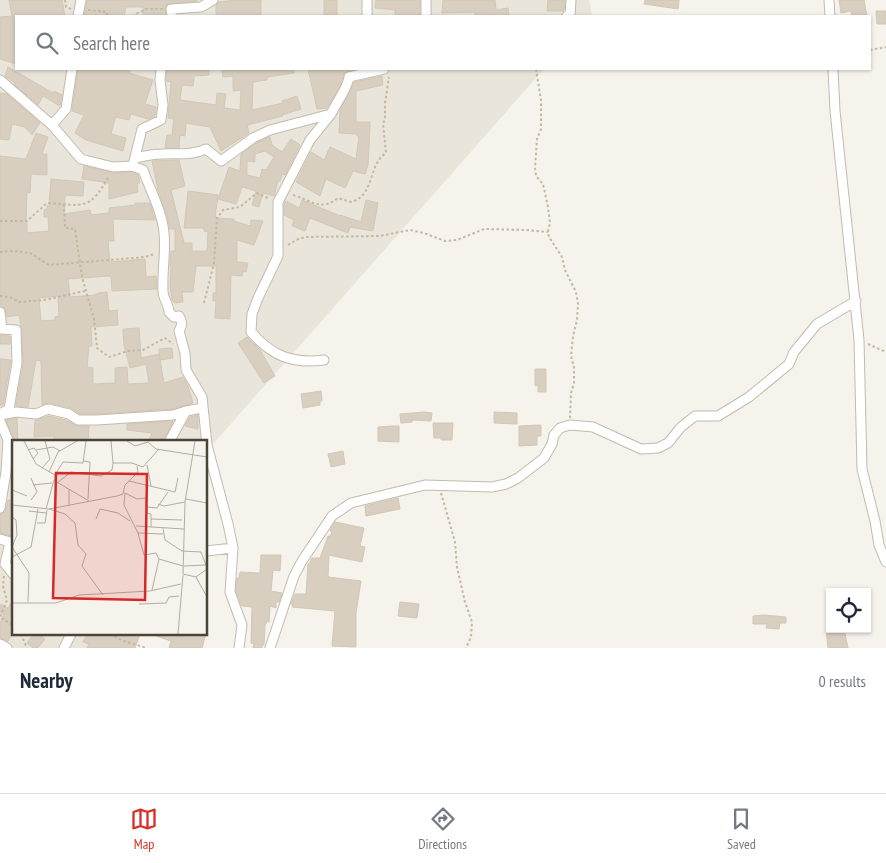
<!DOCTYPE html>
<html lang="en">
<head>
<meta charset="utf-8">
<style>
	:root { --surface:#fff; --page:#f2f2f3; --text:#1f2937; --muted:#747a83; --line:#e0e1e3; --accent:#d93025 }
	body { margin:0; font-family:"PT Sans Narrow",sans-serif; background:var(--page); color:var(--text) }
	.controls { position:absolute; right:15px; bottom:15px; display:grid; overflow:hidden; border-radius:0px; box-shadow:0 1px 4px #0004 }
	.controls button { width:45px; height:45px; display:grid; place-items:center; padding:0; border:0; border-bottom:1px solid var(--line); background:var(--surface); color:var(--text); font:25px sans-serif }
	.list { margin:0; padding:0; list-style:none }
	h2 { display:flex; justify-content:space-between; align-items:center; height:65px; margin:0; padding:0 20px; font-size:21px }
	h2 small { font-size:16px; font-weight:400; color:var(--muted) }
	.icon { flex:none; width:28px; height:28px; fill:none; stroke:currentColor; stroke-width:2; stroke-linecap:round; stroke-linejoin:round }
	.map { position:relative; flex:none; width:886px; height:648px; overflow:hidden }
	.search { position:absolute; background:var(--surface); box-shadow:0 1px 4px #0004; left:15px; right:15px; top:15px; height:55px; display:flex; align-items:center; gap:12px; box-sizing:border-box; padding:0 18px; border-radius:0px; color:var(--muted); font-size:19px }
	.sheet { height:145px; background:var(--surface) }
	nav { display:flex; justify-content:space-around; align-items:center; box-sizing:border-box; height:70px; border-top:1px solid var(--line); background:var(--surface); font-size:14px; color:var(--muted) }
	nav a { display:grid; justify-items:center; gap:2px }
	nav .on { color:var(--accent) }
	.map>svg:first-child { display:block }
	.residential { fill:#eae5da }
	.building { fill:#d8cfc1; stroke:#d3c7b4; fill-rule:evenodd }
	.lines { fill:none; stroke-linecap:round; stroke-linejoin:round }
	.minor-casing { stroke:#c2bbae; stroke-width:11 }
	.path { stroke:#c4b79f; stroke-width:2; stroke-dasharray:2.5 2.5; stroke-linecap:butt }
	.minor { stroke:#fff; stroke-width:9 }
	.inset-road { fill:none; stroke:#b2ada4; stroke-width:1 }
	.view { fill:#d62828; fill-opacity:0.15; stroke:#d62828; stroke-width:2.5 }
	.inset-edge { fill:none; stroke:#4b4439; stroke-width:2.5 }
</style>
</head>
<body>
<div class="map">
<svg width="886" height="648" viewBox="0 0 886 648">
	<rect width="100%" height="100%" fill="#f6f3ec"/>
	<path class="residential" d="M0,0H589L592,15L591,16H16V69H544L206,452V442H14V634H125L128,648H0Z"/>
	<path class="building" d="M9,0H62L65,16H16V64L0,59V17L12,16Z
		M87,0H197V1L168,4L165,7L166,16H143V7H126L124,16H84Z
		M235,0H261V16H216V5L219,2Z
		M324,0H337V16H324Z
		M376,0H420V16H395V10L375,8Z
		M443,0H495L496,10L508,8L509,16H475V12L442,13Z
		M548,0H565L564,11H547Z
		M645,0H679L678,9L644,4Z
		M839,0H864L867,16H852L851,11L841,13Z
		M876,11H886V24H877Z
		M8,67L53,93L54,91L62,95L60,106L43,96L38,105L14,84L15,83L5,76Z
		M78,69H130L129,73L153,80L145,104L156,107L155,116L148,119L131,114L129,120L116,117L115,119L111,134L126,138L123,151L86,140L75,133L84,115L72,111Z
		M167,69H209V75L194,76L193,86L182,85L180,100L216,105L217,93L226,94L224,108L240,110L241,90L233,91V76L223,77L222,69H294V73L267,77V80L253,82L252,110L283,103L282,101L297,96L301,109L282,115L283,116L247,125L249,133L221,151L210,127L186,123L185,136L180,135L179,148H165L167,135H172L174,119L168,118L171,82L166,81Z
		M308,69H357L344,73L339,88L327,108L317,109Z
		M382,76L383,85L356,91V122H370V127L368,165L365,174L353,171L345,188L326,179L320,196L296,182L311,152L324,160L330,147L356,159L359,136H357V134L339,133L340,110L354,82Z
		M0,93L7,94L40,123L32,135L25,127L12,124L9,140L0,139Z
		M36,133L48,137L42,154H47V175L31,174L30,193L27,192L26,223H27V233L49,231L48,217H44V210L47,209V206H49L51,179L84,182L83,196L65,195L64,214L90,210L91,215L109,213V208L135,205V203H150L155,220L113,219L114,241H108L110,262L145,259L146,277L156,276L157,289L112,291L111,277L109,276L68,279L70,297L95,295L98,293L107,292L109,311L117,310L118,325L91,327L92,346H89L87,367L93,368V384L115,383V368L127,367L128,384L149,383L146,364L130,368L124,345L123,329L139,328L141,358L159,354L164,383L183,377L188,386L193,403L172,409L97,414H80L71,408L49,403L42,405L41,361L36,360L28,407L16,406L23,364L22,330L19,315L7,317L5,309L0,305V156L26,159ZM58,296L59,316L55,317V320L41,321L39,298Z
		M270,137L272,145L282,152L291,139L300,145L285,175L282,174L280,181H278L274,196L263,193L259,207L252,205L256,191L242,187L236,204L218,199L229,167L240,171L241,154L256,143ZM265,151L274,157L266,170L262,169L260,178L247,175V161L255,162V154Z
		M179,160L185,186L171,190L184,243H192V251H207L208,232L204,231V228H184L188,191L218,195L215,218L234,219V221L250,226L251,220L263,221L254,245L237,240V262L248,263L246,272L243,271L242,276L231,275L230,319L215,318L216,301H213V293H216V266H196L193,292H182L183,302L175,303L172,300L170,286L171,266H170L171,251H175V229H170L167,215L158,190L152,161Z
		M84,166L112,173L131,172L138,175L140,183H137L138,192L109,199V183L82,179Z
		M302,200L340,216V215L361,222L366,200L378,203L373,231L350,227L348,233L310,218L305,231L292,226L294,220L284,215V204L286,201L299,208Z
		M0,335L10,336V344H0Z
		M247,337L260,350L275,376L264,383L238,343Z
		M172,348L173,358L160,360L159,349Z
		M0,359L11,360L3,405H0Z
		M535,369H546V392H538V385L535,386Z
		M321,391L322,401H320V405L303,408L301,394Z
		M424,412L432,413L431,421L412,420V422L401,423L400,414Z
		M494,412L517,413V424L494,423Z
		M198,415V429L185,426L190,417Z
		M49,416L66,420L77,426H89L88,442H75L76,440H54V436L34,437L35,420Z
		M17,418L18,442H14L6,420Z
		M173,421L163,442H148L152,433L127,430V424Z
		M433,423H453L452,440H441V438H434Z
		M541,425V436H537V445L519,446V426Z
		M391,426H399V442L378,441V427Z
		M343,451L345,464L331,467L328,454Z
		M398,498L400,509L366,516L365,506Z
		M8,500L14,501V537L0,533V514L5,512Z
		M335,522L364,528L360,546L365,547L362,562L329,555L328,577L361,581L356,613V647L332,646L335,611L292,607L293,604H291L295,594H306L308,564H309L312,558H320L328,536H330L329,539L332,532L330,531Z
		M261,555H281L280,571L273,570L271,591L282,593L279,602H276V608L270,606L269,622L267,621L265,626L264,645H262V648H253L254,644L251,643L252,607L242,606L236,591L237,578H239L240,572L260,573Z
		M14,598V631L8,641L0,638V623L4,614L0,612V604L8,608Z
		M400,602L419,604L417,618L398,616Z
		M764,615L786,617V623H780L779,629L766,628L767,624H753V616Z
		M826,629H844L848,648H828Z
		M34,634H38L45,639L38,648H33L27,643Z
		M87,634H140L135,648H87L89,644L83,642Z
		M157,634H206L202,648H169L171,641L156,636Z"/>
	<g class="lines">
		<g class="minor-casing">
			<path id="minor" d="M367,0V16
				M426,0V16
				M829,0L830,16
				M78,16L81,0
				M172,16L171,9L201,7L213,0
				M567,16H570L571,0
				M833,69L835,111L859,340L862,469L875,521L879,545L886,562
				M0,80L52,125L81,159L113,167L132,166L143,170C150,190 162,211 164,233C166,252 162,271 163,291C163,299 169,304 169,312L174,317L179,316C183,323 182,325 179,331L185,353L186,370L202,397L207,445L228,524L233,548L230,592L242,625L239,648
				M52,125L66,109L72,69
				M135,158C144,156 153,154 162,154C178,153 191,156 206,149L221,161L253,138L270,130L331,114C336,103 348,88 349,77L384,69
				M134,161L142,129L161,120L163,105L160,80L161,69
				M0,312L2,329L16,330L17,363L9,409L0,414
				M324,360C292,364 272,356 251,332L252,314L258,298L278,256V202L310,140L331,114
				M0,415L16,412L36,414L48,409L69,414L78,420H97L173,415L186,411
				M0,421L8,440L6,472L0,508
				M169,442L186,411L202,408
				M0,539L10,542L5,564L14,575
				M206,551L233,548
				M0,644L7,648
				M64,648L71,634
				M270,648L294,576L302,561L332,516L351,503L425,485L492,487L506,484L518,478L544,458L552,444L554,435L560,428L570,425L593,427L641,449L658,448L668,443L681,427L695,416H718L749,397L789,364L794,352L817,324L856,301"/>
		</g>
		<path class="path" d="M65,0L66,7L71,9
			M88,10L107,12V16
			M132,16L146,9H163
			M870,50L886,47
			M536,69L541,100V129L537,139L535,168L536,176L543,184L548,207L550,223L548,232L549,237L562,257L565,270L576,292L578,304L577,320L573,336L571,356L574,367V383L571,393L570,418
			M293,195C310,200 321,212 338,198L351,202C375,196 368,164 386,153L383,123L385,120V103L389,77
			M64,204L65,228L75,229L82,277L94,319L97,348L109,357L128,351L143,350L165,338L173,344
			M0,221H27L47,203C84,205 89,212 109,176
			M288,245L296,240L305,237L380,236L410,230L424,233L445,241L457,240L484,229L526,230L548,232
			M0,252L13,251L30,253L49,265L145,257L155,254
			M0,296L10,297L19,302L44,300L85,291
			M204,303L214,263L217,218L223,210L240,207L257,193L270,199
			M868,344L886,352
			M441,493L455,542L457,567L465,602L472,622L471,637L466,648
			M4,576L3,586L7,600L0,617L14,626
			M21,634L27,648
			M110,634L121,640L147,648"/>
		<use href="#minor" class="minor"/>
	</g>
	<g transform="translate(12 440)">
		<rect width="195" height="195" fill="#f6f3ec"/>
		<path class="inset-road" d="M12,1L24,24L43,35V41L77,61M99,1L101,23H120L131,27L147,9M115,1L123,6L136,2L144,9L195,17M183,1L173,62L171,134L184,137L195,129M16,10L22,8L26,13L21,19M24,10L41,7L48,11M72,21L78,22L76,59M135,25L139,46M30,28L38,19L33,1M37,32L46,12L65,1M43,35L51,22L71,23L74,1M117,41L163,52L166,38M45,43L59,32L89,36L100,30L101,23M21,45L40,43M57,49V65M0,50L15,56M113,53L112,65L126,93L151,94M113,53L125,59L134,58L135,73L139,74V87M174,59L195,63M19,60L25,52L19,38M146,64L152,66L173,62M0,65L37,69L105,56L111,54L113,45L126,32L125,26M135,67L145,68L156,52M34,69L42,40M37,69L53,74L63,83L66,105L74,114L70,126L91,155M17,71L34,73M0,77L4,80L5,95L0,107M84,79L88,69L106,73L118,81M139,79L170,80M25,83H33L35,70M124,86L172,89M151,88L153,100L170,111L189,112L195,128M126,93L132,115L144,113L147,119L171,126M0,107L17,133L16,162M0,117L19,107L26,69M172,126L193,125M184,137L195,157M140,150L147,119M0,163H44L67,155L138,151L169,144M127,164L154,163L157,157L167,156M166,194L171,135"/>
		<path class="view" d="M44,33L135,34L133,160L41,158Z"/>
		<rect width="195" height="195" class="inset-edge"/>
	</g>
</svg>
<div class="controls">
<button><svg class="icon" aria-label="locate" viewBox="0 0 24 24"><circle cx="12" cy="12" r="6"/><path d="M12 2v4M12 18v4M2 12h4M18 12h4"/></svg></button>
</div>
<div class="search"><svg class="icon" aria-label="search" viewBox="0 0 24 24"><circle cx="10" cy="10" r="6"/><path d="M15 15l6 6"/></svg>Search here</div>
</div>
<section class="sheet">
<h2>Nearby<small>0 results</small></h2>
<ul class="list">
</ul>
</section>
<nav>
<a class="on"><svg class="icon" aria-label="map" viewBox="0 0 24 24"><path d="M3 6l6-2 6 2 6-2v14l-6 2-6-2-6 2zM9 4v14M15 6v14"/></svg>Map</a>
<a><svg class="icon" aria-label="directions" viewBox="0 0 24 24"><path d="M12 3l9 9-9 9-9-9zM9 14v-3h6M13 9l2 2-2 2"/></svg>Directions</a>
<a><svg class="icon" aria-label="saved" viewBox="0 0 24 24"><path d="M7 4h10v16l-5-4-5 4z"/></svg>Saved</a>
</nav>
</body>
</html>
